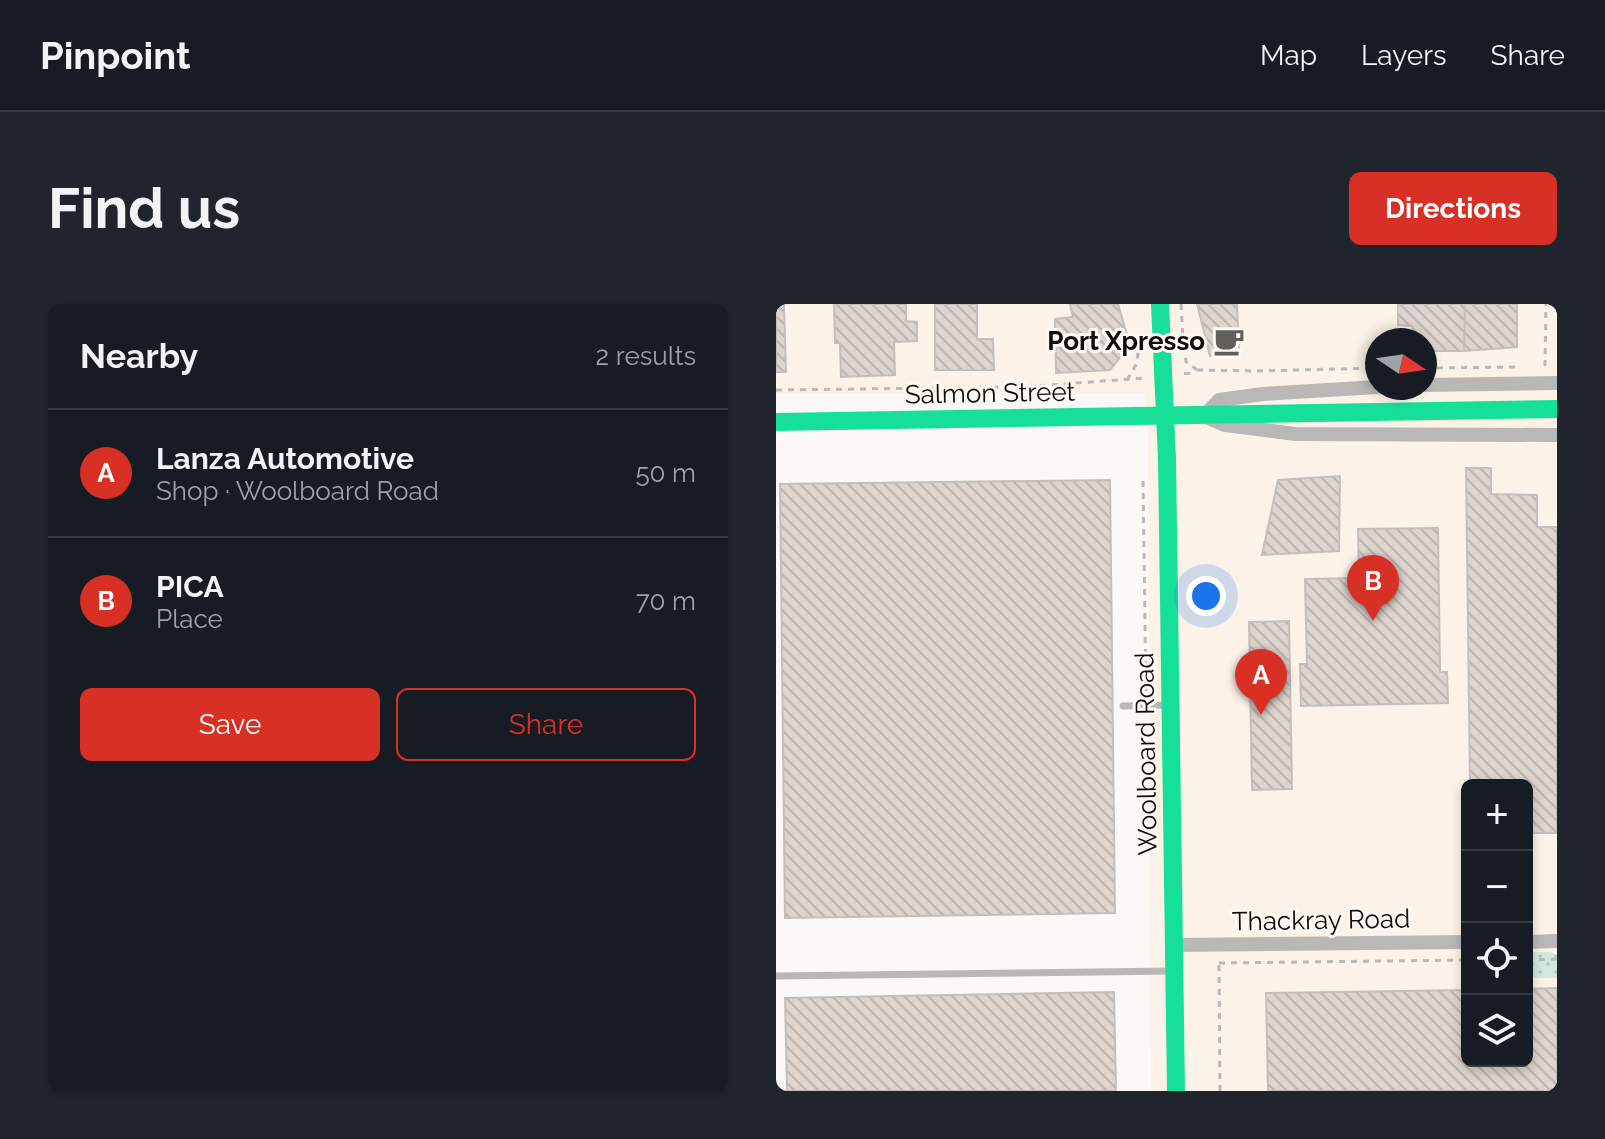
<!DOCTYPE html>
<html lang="en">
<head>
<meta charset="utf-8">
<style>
	:root { --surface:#171b24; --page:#20242c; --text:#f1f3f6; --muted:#9ea1a6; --line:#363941; --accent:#d93025 }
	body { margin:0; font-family:Raleway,sans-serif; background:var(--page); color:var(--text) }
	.controls { position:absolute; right:24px; bottom:24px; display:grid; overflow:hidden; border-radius:12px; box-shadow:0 4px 12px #0003 }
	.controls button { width:72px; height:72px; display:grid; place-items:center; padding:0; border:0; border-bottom:2px solid var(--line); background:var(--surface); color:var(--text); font:40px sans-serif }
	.compass { position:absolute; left:589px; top:24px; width:72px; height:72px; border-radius:50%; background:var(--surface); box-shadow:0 4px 12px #0003; rotate:103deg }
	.you { position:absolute; left:430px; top:292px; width:28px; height:28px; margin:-20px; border:6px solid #fff; border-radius:50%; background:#1a73e8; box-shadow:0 0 0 12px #1a73e833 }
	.badge { display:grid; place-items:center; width:52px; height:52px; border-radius:50%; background:var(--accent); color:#fff; font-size:26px; font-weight:700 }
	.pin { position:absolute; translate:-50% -66px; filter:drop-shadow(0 2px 4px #0008) }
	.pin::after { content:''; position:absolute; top:42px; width:28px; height:24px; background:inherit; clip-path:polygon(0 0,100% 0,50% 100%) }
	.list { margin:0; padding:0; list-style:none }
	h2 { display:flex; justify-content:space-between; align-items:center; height:104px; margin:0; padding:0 32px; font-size:34px }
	h2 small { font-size:26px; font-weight:400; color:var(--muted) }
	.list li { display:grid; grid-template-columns:52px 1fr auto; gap:24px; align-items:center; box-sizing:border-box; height:128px; padding:0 32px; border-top:2px solid var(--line) }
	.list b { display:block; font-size:30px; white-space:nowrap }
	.list p { margin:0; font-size:26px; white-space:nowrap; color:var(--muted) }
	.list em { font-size:26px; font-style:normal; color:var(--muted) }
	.actions { display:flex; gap:16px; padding:24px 32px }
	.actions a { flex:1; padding:18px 0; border:2px solid var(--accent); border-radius:12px; text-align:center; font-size:28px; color:var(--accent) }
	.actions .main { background:var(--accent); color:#fff }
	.icon { flex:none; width:44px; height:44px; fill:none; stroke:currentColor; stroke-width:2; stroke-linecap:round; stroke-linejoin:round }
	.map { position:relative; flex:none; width:781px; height:787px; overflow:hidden; border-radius:12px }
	header { display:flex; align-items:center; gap:48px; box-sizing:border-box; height:112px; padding:0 40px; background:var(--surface); border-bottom:2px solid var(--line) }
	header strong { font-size:38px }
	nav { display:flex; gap:44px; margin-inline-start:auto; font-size:28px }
	.intro { display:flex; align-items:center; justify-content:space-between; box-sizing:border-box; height:192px; padding:0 48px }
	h1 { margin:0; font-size:56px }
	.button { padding:20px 36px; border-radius:12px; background:var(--accent); color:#fff; font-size:28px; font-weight:700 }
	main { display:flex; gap:48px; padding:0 48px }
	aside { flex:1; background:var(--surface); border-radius:12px; box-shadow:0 4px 12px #0003 }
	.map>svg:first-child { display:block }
	.commercial { fill:#fcf2e7; fill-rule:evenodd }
	.grass { fill:url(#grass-dots) }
	.building { fill:url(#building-back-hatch); stroke:#c3bfbc; stroke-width:2 }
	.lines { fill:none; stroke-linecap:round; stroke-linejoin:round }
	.path { stroke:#bab9b7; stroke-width:3; stroke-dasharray:6 6; stroke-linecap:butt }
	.lane { stroke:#b9b8b6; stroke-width:7 }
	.street { stroke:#b9b8b6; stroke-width:14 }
	.fast { stroke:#16e098; stroke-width:18 }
	.labels { text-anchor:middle; stroke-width:6; stroke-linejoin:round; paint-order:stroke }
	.poi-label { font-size:26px; font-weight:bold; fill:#100c08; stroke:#fef8f3; text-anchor:end }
	.street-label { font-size:26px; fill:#100c08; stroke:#fef8f3 }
</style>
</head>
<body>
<header>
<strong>Pinpoint</strong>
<nav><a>Map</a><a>Layers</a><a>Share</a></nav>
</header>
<div class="intro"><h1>Find us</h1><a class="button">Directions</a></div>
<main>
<aside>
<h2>Nearby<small>2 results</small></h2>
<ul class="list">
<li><span class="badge">A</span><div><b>Lanza Automotive</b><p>Shop · Woolboard Road</p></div><em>50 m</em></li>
<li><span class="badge">B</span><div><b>PICA</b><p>Place</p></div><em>70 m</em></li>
</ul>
<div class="actions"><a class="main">Save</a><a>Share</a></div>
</aside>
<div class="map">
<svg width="781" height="787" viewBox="0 0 781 787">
	<defs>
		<pattern id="grass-dots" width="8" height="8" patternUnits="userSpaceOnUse" patternTransform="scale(2)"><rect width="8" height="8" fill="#d2e8dc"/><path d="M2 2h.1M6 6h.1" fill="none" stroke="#b3c6bb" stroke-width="1.8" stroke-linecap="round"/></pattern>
		<pattern id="building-back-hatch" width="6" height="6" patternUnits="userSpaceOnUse" patternTransform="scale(2)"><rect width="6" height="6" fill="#dcd4cd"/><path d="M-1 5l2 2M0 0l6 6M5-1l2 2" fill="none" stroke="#bcb5af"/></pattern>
	</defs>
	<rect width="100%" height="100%" fill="#fbf8f6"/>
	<path class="commercial" d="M0,0H781V787H375L372,131L369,89H0ZM601,36H649V84H601ZM691,481H751V757H691Z"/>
	<path class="grass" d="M774,648L781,651V674H751V648Z"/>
	<path class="building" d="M0,0H8L10,68H0Z
		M58,0H130V17L141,18V37L118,38L119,71L65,73L64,39H59Z
		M159,0H201V35H217L218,66H159Z
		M294,0H342L354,41L334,66L280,69L279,15L297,13Z
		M421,0H461L463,49L434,52Z
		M622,0H689L688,47H649V36H638L636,22L622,21Z
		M689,0H741V43L688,47Z
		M690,164H715V190L761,191V223H781V529H751V481H694Z
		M564,172L563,247L486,251L502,176Z
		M334,176L339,609L9,614L4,180Z
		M662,224L664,368H671L672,399L525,402L524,360H531L529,275L583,274L582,225Z
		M513,317L516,485L476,486L473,318Z
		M781,684V787H492L490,689L691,686V757H751V685Z
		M338,688L340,787H11L9,694Z"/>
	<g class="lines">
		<path class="path" d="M405,0L407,35
			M402,35H407L410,58L420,65L416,69L403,70
			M769,62L770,0
			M649,64L745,63
			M421,66L481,67L601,64
			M351,76L361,59L363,35H366
			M0,86L247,83L368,74
			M367,177L370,389
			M751,656L781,655
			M443,659L691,656
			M443,661L444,787"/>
		<path class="lane" d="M347,402L393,401
			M0,672L398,667"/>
		<path class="street" d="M649,81L781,79
			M601,83L487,90L443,96L428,112L449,121L519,130L781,131
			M751,638L781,637
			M400,641L691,638"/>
		<path class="fast" d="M384,0L391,155L400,787
			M0,118L781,105"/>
	</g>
	<defs>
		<g id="cafe-bare" transform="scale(2.4)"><path d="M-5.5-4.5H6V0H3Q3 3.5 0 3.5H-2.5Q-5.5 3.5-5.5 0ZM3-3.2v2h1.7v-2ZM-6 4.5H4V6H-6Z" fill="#625f5b" stroke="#fef8f3" stroke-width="2.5" paint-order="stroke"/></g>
	</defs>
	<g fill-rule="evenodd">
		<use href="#cafe-bare" x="453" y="37"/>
	</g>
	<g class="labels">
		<g class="poi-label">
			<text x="429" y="46">Port Xpresso</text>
		</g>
		<g class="street-label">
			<text transform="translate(214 89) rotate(-1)" y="9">Salmon Street</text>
			<text transform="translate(370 450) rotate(-91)" y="9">Woolboard Road</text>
			<text transform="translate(545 616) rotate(-1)" y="9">Thackray Road</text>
		</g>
	</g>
</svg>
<div class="controls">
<button>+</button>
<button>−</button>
<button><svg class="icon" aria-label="locate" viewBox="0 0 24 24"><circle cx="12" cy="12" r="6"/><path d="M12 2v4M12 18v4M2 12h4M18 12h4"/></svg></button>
<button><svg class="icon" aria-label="layers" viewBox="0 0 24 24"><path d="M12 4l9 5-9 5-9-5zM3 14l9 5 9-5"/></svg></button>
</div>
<svg class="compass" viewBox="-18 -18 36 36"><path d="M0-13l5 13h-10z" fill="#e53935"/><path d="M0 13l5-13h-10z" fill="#9ea1a6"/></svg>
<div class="you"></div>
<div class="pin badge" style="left:485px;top:411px">A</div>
<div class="pin badge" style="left:597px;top:317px">B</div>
</div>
</main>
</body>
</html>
